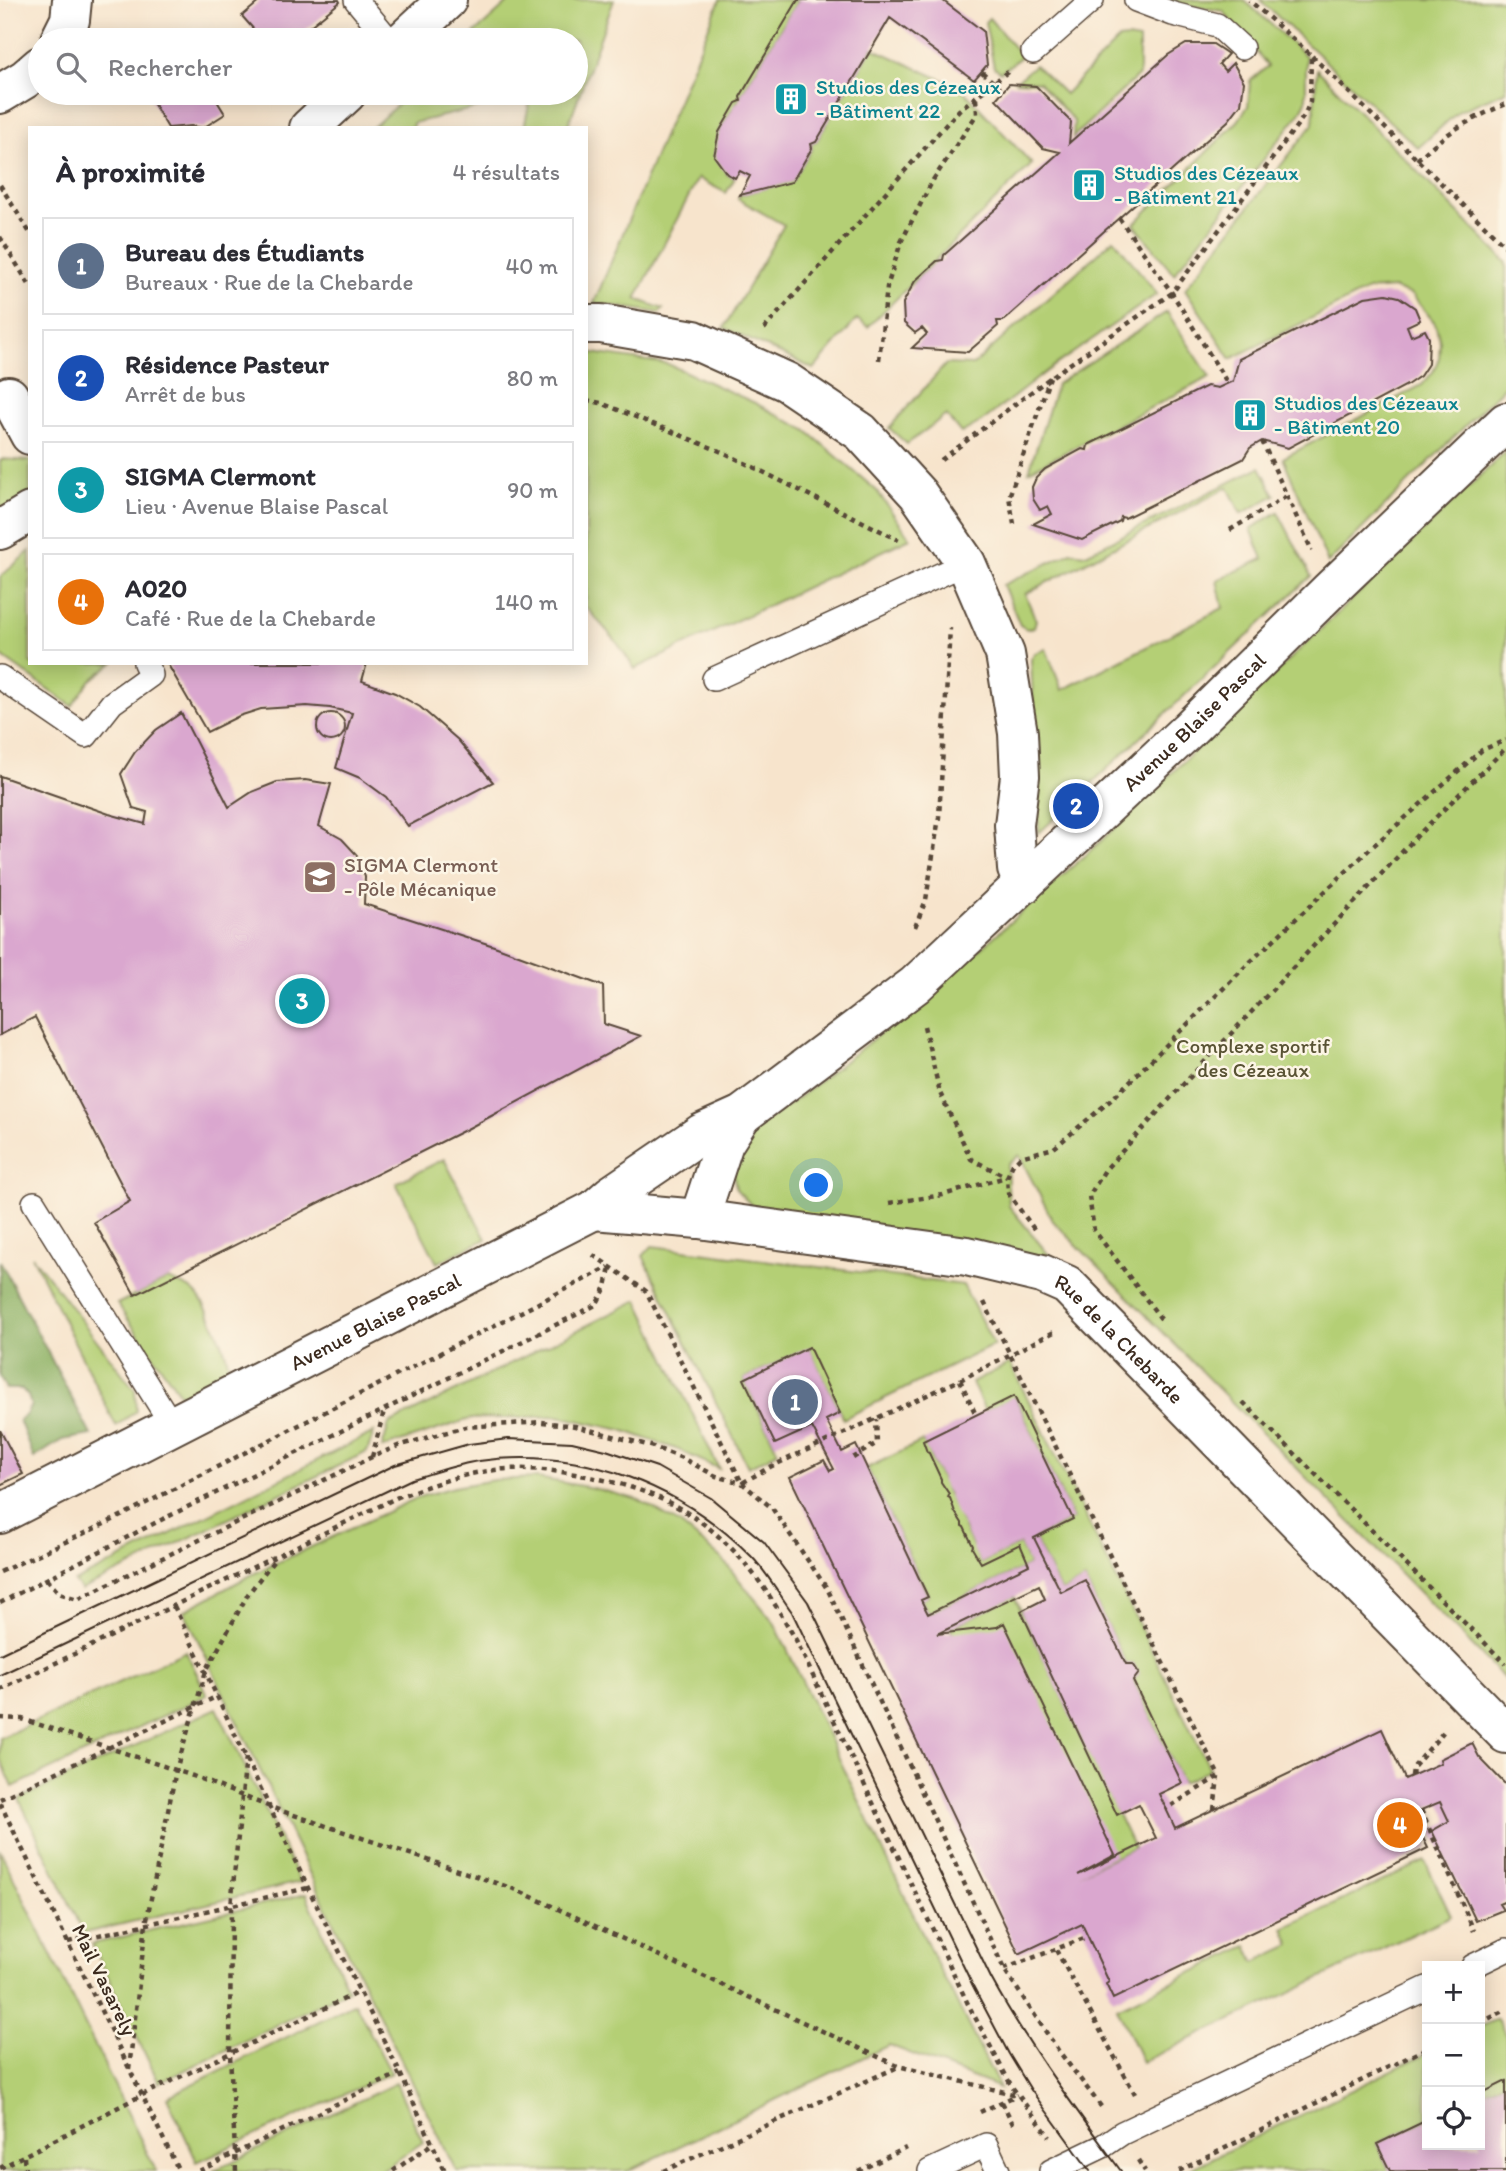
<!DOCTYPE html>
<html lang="fr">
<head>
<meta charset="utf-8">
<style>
	:root { --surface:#fff; --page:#f2f2f3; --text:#2b2b33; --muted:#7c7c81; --line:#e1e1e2; --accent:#0f766e }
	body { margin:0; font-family:Itim,sans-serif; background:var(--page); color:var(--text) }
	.controls { position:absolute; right:21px; bottom:21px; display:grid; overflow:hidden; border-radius:0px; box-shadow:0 4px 18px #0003 }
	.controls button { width:63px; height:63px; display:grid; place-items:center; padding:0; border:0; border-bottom:2px solid var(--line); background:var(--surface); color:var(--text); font:35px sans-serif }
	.you { position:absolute; left:817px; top:1186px; width:24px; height:24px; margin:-18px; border:5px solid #fff; border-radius:50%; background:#1a73e8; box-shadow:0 0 0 10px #1a73e833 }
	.badge { display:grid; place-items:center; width:46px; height:46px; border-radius:50%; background:var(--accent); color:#fff; font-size:23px; font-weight:700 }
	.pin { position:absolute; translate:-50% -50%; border:4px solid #fff; box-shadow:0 2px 7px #0006 }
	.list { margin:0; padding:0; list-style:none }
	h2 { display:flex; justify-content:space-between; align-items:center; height:91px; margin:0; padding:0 28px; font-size:30px }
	h2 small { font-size:23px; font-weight:400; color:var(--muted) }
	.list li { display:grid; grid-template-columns:46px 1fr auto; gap:21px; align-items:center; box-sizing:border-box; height:98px; margin:0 14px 14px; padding:0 14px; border:2px solid var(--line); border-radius:0px }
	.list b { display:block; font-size:26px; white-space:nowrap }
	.list p { margin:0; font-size:23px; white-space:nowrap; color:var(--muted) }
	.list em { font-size:23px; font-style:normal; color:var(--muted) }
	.icon { flex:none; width:38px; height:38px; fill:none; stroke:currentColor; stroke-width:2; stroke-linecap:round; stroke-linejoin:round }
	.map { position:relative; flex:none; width:1506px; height:2171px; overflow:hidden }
	.search { position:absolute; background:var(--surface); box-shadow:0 4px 18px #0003; left:28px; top:28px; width:560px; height:77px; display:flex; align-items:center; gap:18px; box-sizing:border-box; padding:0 24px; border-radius:38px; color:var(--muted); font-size:26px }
	.panel { position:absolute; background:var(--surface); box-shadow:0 4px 18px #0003; left:28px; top:126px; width:560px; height:539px; border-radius:0px }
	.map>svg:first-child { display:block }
	.green { fill:#b4cf75; stroke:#787c4a; stroke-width:2 }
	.forest { fill:#8fb266; stroke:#656e42; stroke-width:2 }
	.building { fill:#daa7cf; fill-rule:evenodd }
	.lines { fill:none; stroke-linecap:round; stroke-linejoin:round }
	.service-casing { stroke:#574638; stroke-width:26 }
	.minor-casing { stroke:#574638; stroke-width:42 }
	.path { stroke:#574638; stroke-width:4.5; stroke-dasharray:5 5; stroke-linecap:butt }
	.service { stroke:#fff; stroke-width:23 }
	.minor { stroke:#fff; stroke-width:38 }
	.tram { stroke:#3b2a1e; stroke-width:2 }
	.labels { text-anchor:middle; stroke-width:5; stroke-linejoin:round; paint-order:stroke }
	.culture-label { font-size:21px; fill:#0d838f; stroke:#fcf5e5; text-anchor:start }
	.street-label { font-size:21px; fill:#3b2a1e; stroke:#fcf5e5 }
	.education-label { font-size:21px; fill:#785e54; stroke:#fcf5e5; text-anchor:start }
	.park-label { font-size:21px; fill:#595334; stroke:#fcf5e5 }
</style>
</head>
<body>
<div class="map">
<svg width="1506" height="2171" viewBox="0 0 1506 2171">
	<rect width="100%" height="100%" fill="#fcf5e5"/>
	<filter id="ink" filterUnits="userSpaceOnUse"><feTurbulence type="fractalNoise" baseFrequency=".0143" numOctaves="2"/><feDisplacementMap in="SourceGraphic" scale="14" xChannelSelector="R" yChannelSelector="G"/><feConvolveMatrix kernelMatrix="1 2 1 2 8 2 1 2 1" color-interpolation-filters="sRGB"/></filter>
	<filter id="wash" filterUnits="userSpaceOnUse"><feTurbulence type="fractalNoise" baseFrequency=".00686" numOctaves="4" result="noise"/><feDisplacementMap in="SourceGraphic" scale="28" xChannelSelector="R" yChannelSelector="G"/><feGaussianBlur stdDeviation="1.57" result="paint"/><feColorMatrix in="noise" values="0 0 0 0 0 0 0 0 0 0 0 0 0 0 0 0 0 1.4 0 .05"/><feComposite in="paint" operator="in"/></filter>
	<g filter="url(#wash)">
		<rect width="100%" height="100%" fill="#f7e4cc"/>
		<path class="green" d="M511,0H614L567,128H524L531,95L413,123L412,128H372L410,93H576V40H467Z
			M720,0H798L719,132L727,174L735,178L726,193L698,178L636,299L663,309L660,313L594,303Z
			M1167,0H1244L1306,56V101L1300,113L1174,274L1134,224L1238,121L1248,106L1250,81L1268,66L1223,11L1169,2Z
			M1260,0H1506V91L1459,111L1418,148Z
			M989,18L1022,56L1001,72L994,67L985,22Z
			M1127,38L1139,40V75L1073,137L1074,121L1039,82L1016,81L1035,65L1065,94L1119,39Z
			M872,48L961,88L1032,164L868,327L857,319L814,369L724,328L784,225L738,199L740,195L792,181L812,148L811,144L816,142Z
			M1317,69L1506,262V385L1328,563L1283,458L1422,385L1433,372L1439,358L1440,342L1435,323L1412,295L1393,288L1367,290L1231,359L1185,289L1313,124Z
			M1114,239L1157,294L1047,371L984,420L961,433L946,415L907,444L889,428L946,364L973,365Z
			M1167,312L1210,377L1029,471L1057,384Z
			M586,352L668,364L755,403L806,430L877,491L910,538L635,669L616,641L586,607Z
			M1506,451V1680L1053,1221L1019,1155L1007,1165L1009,1206L1053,1260L754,1208L736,1189L732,1166L755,1128L799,1097L924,999L1102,840Z
			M3,459L30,461V506L0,521V461Z
			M1260,467L1275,495L1241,514L1228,487L1025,594L1036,620L1034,627L1027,629L1020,625L1003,585L1071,552L1086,554Z
			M1278,512L1311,576L1039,833L1031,659L1035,653L1046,649L1062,690L1223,608L1217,580L1263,559L1251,529Z
			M30,551V663H113L90,681L72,706L0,655V577Z
			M444,1159L486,1239L437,1263L396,1183Z
			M652,1246L963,1285L994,1345L843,1419L809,1348L744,1379L778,1452L748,1467L643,1256Z
			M32,1256L135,1390L136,1411L116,1426Z
			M167,1279C175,1282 186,1285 193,1291C208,1303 232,1362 231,1382L187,1404L117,1304Z
			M638,1300L719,1469L679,1450L622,1430L558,1416L470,1419L382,1448L389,1424Z
			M1010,1363L1210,1769L1182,1783L1133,1681L1138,1673L1133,1664H1126L1085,1580L1061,1592L1034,1538L1073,1519L1015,1397L985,1411L972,1383Z
			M374,1432L367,1452L81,1590L74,1582Z
			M923,1441L981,1563L1020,1544L1029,1565L928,1614L921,1600L928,1596L867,1468Z
			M537,1478L593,1488L639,1500L681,1525L721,1558L774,1622L938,1966L1000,2088L889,2045L628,2171H456L318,1891L184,1611L253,1574L419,1497L454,1487L494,1480Z
			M1014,1596L1134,1848L1072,1878L950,1628Z
			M186,1651L207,1695L13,1787L0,1758V1738Z
			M217,1708L300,1882L84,1933L19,1799Z
			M0,1850L156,2171H0Z
			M1425,1861L1451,1916L1142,2062L1117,2008L1247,1946L1255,1962L1291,1945L1284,1928Z
			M306,1894L348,1990L159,2083L92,1944Z
			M355,2003L391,2073L197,2162L167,2097Z
			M1497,2019L1506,2035V2081L1480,2094V2027Z
			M1427,2053V2120L1377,2144L1390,2171H1186Z
			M396,2083L423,2142L381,2171H213Z"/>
		<path class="forest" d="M0,1261L91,1435L62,1440L34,1458L19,1420L26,1415L31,1405L28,1396L22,1389H6L0,1376Z"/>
		<g id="blocks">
			<path class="building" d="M261,0H339L340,2L293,40H263L242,16Z
				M798,0H942L983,31L987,65L974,80L890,18L816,142L811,144L812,148L792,182L740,195L750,176L740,171L735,178L727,174L714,156L719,132L736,103L741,101L740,97Z
				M1186,44H1213L1228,54L1219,64L1225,71L1233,63L1244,82L1241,104L1228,121L1003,321H997L998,326L968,352L912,348L927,334L922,328L915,333L904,323L903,303L915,281L937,261L943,260L944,255L1060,152L1043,148L996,99L1009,84L1036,86L1071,122L1069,143L1168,55Z
				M154,93H212L225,114L203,128L191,126L168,128L149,96Z
				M1386,294L1399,297L1415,308L1420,320L1407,326L1411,336L1425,330L1429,338L1428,364L1420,376L1407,385L1288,448L1262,441L1250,448L1243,459L1125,518L1121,517L1120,521L1082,540L1033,524L1052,514L1048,506L1040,510L1033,499L1032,487L1036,478L1045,469L1082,449L1087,450L1088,445L1207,386L1218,388L1233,381L1239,359L1365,297Z
				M167,663H367L362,681L395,693L420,707L458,740L493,782L408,826L386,797L360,778L336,768L352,713L330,708L307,706L261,709L239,716L207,732Z
				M181,713L229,807L252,792L277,782L305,780L331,784L319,826L342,839L356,854L365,877L364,904L497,947L603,986L604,1024L641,1036L467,1129L135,1295L94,1222L130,1201L35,1017L0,1035V776L109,814L145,824L147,812L133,808L121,774L135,752L156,730Z
				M317 727a14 14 0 1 1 28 0a14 14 0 1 1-28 0Z
				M809,1347L840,1413L826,1420L842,1452L856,1445L928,1597L921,1600L928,1614L1029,1565L1020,1544L981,1563L972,1548L973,1546L964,1527L962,1526V1523L955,1512L950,1498L948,1497L949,1494L941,1482V1479L929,1453L927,1452L923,1441L1014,1396L1073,1519L1034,1538L1061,1592L1085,1580L1126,1664H1133L1139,1673L1133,1681L1182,1783L1159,1794L1175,1828L1382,1729L1405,1779L1441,1763L1440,1759L1472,1743L1479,1757L1506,1785V1901L1499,1904L1503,1910L1476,1921L1432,1831L1449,1821L1440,1802L1409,1815L1420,1838L1422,1836L1428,1848L1113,1999L1106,1984L1109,1982L1082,1924L1019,1954L790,1477L824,1460L830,1471L834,1469L812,1427L775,1444L744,1379ZM1039,1585L1045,1599L1021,1611L1117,1815L1139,1804L1156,1838L1078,1875L1115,1855L1004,1623L997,1627L937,1634Z
				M0,1430L23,1474L0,1485Z
				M1506,2081V2171H1390L1377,2144L1427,2120V2145H1480V2094Z"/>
		</g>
	</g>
	<g filter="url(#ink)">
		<use href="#blocks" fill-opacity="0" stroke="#574638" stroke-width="2"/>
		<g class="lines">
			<g class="service-casing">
				<path id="service" d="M356,0L389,40
					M1136,0L1173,14L1217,25L1242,48
					M1033,52L1092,0
					M0,677L86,736L112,703L151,675L145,663
					M714,679L966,563
					M34,1203L172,1425
					M1473,1966L1506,1950
					M930,2171L986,2145L998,2171
					M1051,2171L1103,2146L1122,2133L1427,1988"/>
			</g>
			<g class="minor-casing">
				<g id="minor">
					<path d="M60,40L70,20L72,0"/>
					<path d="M404,40L447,0"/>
					<path d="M0,94L25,79L40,66"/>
					<path d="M309,128L347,93"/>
					<path d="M586,324H601L694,340L787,382L861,432L918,494L966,563L1005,654L1018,733L1020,776L1014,825L1017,869L1023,885"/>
					<path d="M9,396L30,435"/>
					<path d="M0,530L30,512"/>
					<path id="s1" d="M594,1210L699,1219L967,1256L1042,1274L1067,1285L1506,1734"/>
					<path d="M699,1219L724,1143L742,1115"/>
					<path id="s2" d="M0,1514L594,1210L611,1195L702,1133L742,1115L915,985L1188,730L1329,591L1506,422"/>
				</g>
			</g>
			<path class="path" d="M1312,56L1506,247
				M982,72L1003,91
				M1417,160C1447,131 1469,120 1506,104
				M0,185L30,233
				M1119,218L1172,293L1228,384
				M0,237L30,286
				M764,329L959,110L1010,70
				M879,360L887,287L901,242L933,180L977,114L976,98
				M586,400L601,403L727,454L899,540
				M1262,441L1312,551
				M941,460L1051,377L1172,293L1304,116L1310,102L1311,55L1249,0
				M1014,524L1009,497L1050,377
				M1230,530L1287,496
				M915,927L926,900L939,817L950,628
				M924,1026L940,1093L971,1159L1007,1177
				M889,1203L943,1195L1006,1177
				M1034,1229L1008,1193L1007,1177L1013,1164L1020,1157L1054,1148L1112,1099L1246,966L1372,847L1482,750L1506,740
				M593,1255L646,1291L742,1483L770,1467L960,1380L1056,1331
				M984,1302L1219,1776L1166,1809
				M1161,1319L1094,1230L1089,1196L1105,1170L1177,1091L1418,835L1506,748
				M960,1380L976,1415
				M1243,1402L1506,1664
				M372,1457L384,1411
				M853,1458L877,1443L876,1419
				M0,1572L113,1520L609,1267
				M47,1579L59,1593L77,1599L372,1457L398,1446L465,1427L542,1422L575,1426L651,1446L682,1458L716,1476L742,1483L772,1508L828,1590L1004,1969L1058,2050L1103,2109
				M0,1603L149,1526L596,1305L606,1287L610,1267
				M174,1606L308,1888L400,2073L445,2171
				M0,1690L398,1497C430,1485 461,1474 495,1470C521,1467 549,1470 575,1474C643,1486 696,1507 742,1560C764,1585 780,1612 796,1640L968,2004L1012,2087L1050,2137
				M0,1718L22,1719L80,1738L193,1776L270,1807L517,1890L898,2066L1017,2095
				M1412,1776L1413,1768L1445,1730
				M0,1799L218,1696
				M0,1803L179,2171
				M1214,1810L1218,1777
				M1421,1810L1474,1931
				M68,1942L308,1888
				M1056,1950L1135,2094
				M1004,1969L1087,1937
				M1480,2023L1506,2010
				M129,2069L146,1924L176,1770L206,1671L248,1594L275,1559
				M1002,2102L1013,2124
				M980,2112L1017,2095
				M24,2157L25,2171
				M1138,2160L1145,2171
				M0,2168L142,2095L359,1992
				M199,2171L400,2073
				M236,2171L230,2054L231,1906L246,1756
				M393,2171L432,2144
				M663,2171L898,2067
				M858,2171L906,2148
				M1179,2171L1427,2048"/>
			<use href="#service" class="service"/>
			<use href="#minor" class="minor"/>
			<path class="tram" d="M0,1654L395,1465L469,1444L508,1439L572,1442L606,1450L657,1467L711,1498L764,1542L808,1602L991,1978C1028,2046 1075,2108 1121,2171
				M0,1675L412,1479C434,1473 457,1464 479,1461C581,1447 679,1484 751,1556C767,1572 779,1594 792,1612L973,1986L1009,2054L1031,2090L1090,2171"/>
		</g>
	</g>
	<defs>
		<g id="building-square" transform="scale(1.75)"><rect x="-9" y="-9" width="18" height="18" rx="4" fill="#0f9aa8" stroke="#fcf5e5"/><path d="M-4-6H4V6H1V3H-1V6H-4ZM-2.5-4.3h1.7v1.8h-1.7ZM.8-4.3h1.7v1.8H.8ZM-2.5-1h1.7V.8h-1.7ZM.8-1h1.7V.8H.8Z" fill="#fff"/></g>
		<g id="university-square" transform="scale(1.75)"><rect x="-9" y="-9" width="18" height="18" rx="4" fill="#8d6e63" stroke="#fcf5e5"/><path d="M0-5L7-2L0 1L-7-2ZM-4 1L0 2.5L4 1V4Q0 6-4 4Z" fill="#fff"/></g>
	</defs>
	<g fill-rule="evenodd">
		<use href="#building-square" x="791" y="99"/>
		<use href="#building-square" x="1089" y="185"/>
		<use href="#building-square" x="1250" y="415"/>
		<use href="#university-square" x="320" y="877"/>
	</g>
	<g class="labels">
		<g class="culture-label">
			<text x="816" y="94">Studios des Cézeaux<tspan x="816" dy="24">- Bâtiment 22</tspan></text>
			<text x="1114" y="180">Studios des Cézeaux<tspan x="1114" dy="24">- Bâtiment 21</tspan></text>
			<text x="1274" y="410">Studios des Cézeaux<tspan x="1274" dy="24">- Bâtiment 20</tspan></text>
		</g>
		<g class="street-label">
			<text dy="7" stroke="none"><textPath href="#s2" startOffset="1444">Avenue Blaise Pascal</textPath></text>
			<text dy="7" stroke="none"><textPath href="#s2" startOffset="422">Avenue Blaise Pascal</textPath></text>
			<text dy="7" stroke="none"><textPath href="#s1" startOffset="555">Rue de la Chebarde</textPath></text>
			<text transform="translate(104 1980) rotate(64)" y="7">Mail Vasarely</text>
		</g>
		<g class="education-label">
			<text x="344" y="872">SIGMA Clermont<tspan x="344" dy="24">- Pôle Mécanique</tspan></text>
		</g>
		<g class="park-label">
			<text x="1253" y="1053">Complexe sportif<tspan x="1253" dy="24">des Cézeaux</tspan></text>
		</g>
	</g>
</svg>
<div class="controls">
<button>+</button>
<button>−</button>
<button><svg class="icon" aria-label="locate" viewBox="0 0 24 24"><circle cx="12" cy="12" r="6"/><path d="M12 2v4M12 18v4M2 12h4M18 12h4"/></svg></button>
</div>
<div class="you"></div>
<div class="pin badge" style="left:795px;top:1402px;background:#5c6f8a">1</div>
<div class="pin badge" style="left:1076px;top:806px;background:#1a4fb4">2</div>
<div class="pin badge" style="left:302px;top:1001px;background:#0f9aa8">3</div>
<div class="pin badge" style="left:1400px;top:1825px;background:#e8710a">4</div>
<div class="search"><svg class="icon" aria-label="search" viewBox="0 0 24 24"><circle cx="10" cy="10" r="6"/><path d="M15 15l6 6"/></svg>Rechercher</div>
<section class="panel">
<h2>À proximité<small>4 résultats</small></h2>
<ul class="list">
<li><span class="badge" style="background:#5c6f8a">1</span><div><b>Bureau des Étudiants</b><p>Bureaux · Rue de la Chebarde</p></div><em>40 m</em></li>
<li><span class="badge" style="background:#1a4fb4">2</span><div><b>Résidence Pasteur</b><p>Arrêt de bus</p></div><em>80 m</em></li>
<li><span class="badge" style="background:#0f9aa8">3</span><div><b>SIGMA Clermont</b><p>Lieu · Avenue Blaise Pascal</p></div><em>90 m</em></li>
<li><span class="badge" style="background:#e8710a">4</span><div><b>A020</b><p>Café · Rue de la Chebarde</p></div><em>140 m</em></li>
</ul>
</section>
</div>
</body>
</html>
